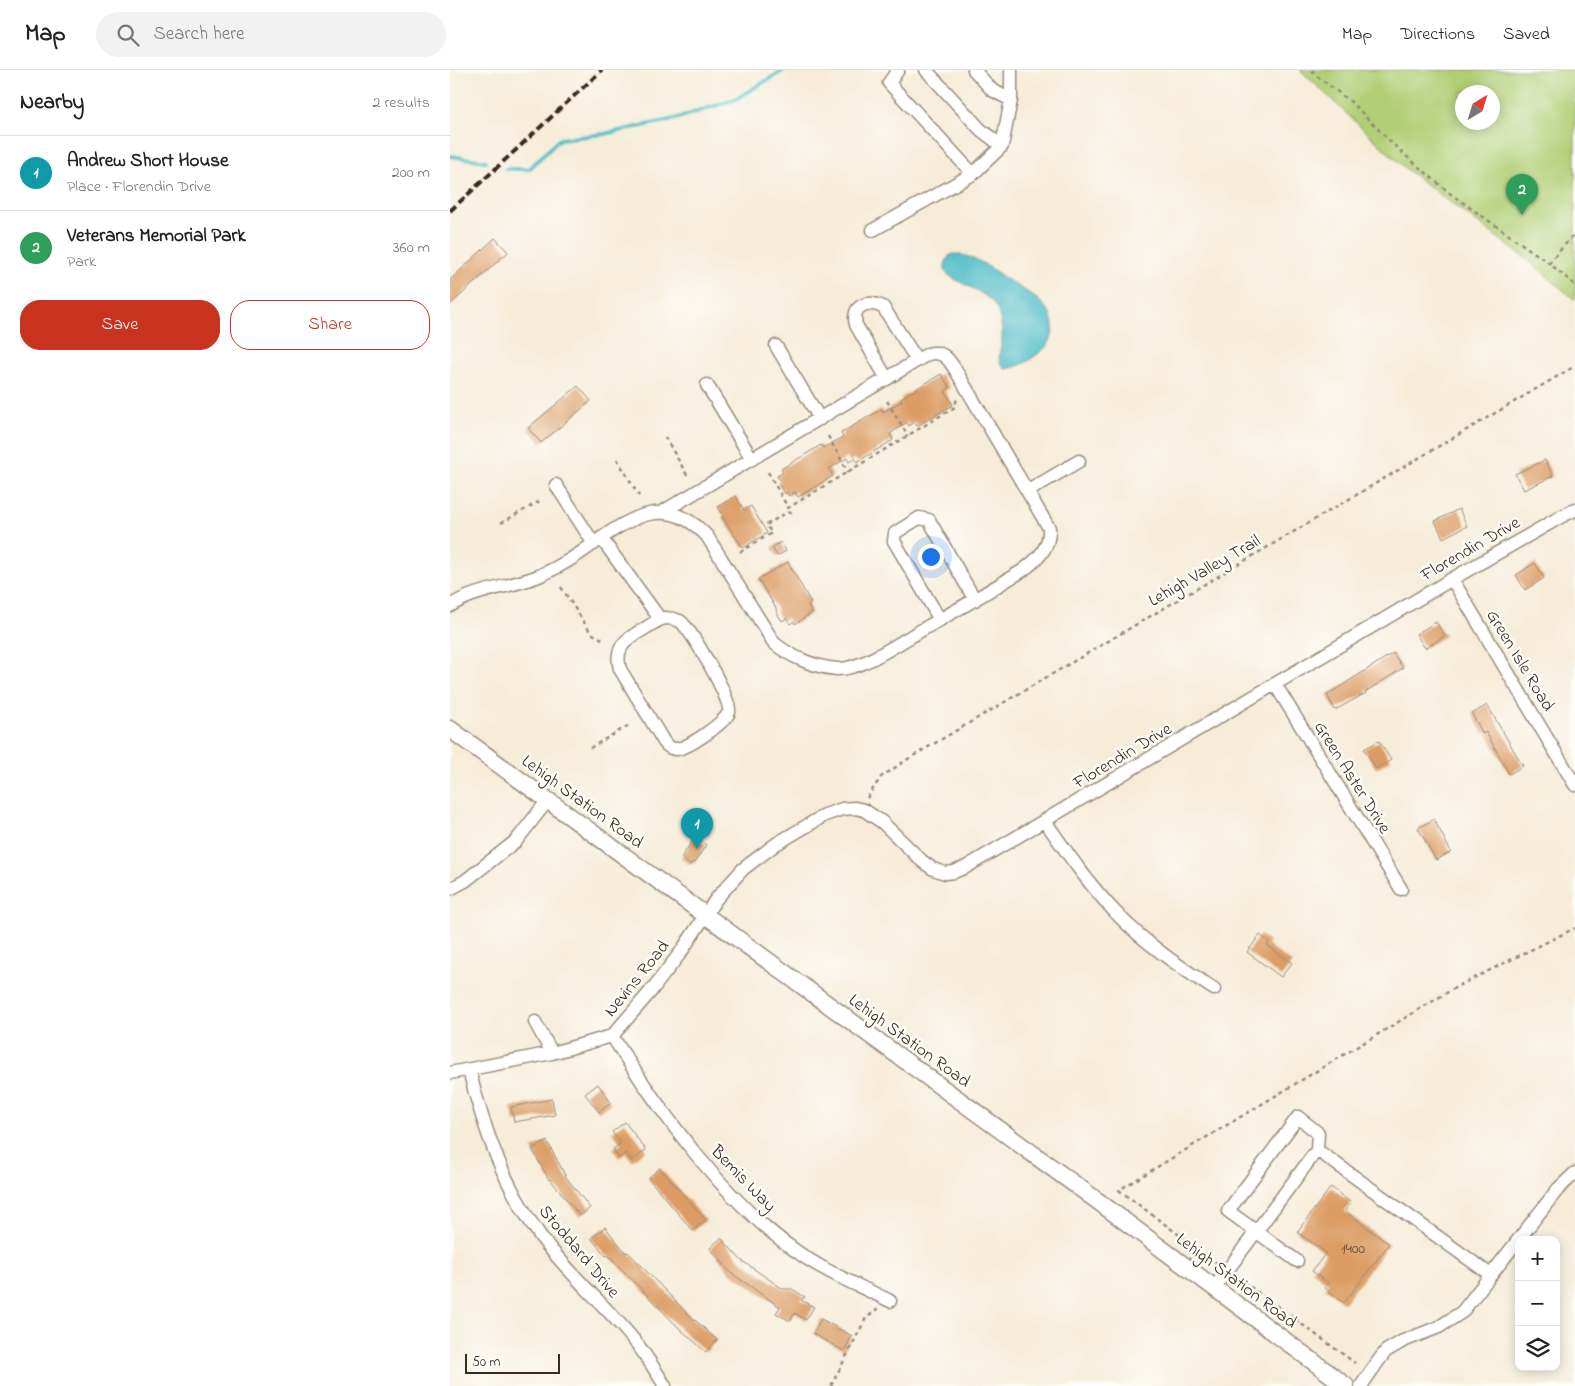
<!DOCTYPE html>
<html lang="en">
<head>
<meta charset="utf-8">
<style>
	:root { --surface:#fff; --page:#f2f2f2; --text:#222; --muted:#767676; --line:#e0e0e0; --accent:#c8321e }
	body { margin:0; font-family:"Indie Flower",sans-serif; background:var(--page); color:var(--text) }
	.controls { position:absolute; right:15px; bottom:15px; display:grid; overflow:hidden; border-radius:10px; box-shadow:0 2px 12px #0003 }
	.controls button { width:45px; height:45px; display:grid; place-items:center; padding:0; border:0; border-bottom:1px solid var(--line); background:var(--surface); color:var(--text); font:25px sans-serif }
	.compass { position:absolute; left:1005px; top:15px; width:45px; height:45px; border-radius:50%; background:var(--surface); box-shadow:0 2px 12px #0003; rotate:38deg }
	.scale { position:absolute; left:15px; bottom:12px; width:95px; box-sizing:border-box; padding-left:5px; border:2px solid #3b2a1e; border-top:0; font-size:14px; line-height:18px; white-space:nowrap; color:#3b2a1e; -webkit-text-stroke:4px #fdfcf7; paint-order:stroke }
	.you { position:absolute; left:480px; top:486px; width:18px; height:18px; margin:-12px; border:4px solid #fff; border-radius:50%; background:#1a73e8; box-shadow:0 0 0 8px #1a73e833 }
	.badge { display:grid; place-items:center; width:32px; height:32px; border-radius:50%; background:var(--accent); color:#fff; font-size:16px; font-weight:700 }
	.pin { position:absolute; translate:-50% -41px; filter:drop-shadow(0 1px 2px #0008) }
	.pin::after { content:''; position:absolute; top:26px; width:18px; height:15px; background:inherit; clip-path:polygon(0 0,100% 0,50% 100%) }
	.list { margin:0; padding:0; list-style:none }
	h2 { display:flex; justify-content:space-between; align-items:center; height:65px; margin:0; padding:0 20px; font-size:21px }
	h2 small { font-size:16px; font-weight:400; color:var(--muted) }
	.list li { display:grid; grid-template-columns:32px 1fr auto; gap:15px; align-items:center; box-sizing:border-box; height:75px; padding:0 20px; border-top:1px solid var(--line) }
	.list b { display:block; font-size:19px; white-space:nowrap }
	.list p { margin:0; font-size:16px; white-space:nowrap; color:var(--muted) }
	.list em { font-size:16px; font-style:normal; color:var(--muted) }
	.actions { display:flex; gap:10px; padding:15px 20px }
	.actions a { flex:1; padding:11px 0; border:1px solid var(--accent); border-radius:20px; text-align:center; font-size:18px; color:var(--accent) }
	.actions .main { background:var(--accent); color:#fff }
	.icon { flex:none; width:28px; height:28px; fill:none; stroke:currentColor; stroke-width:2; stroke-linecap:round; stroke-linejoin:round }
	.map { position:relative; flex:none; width:1125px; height:1316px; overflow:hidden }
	header { display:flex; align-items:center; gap:30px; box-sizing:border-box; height:70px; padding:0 25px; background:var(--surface); border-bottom:1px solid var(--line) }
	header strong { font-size:24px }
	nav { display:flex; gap:28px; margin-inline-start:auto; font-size:18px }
	.search { width:350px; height:45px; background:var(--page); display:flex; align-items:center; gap:12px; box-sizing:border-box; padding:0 18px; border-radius:28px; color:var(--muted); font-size:19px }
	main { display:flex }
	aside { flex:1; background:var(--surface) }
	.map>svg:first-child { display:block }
	.green { fill:#b1cf76; stroke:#767c4a; fill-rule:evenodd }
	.water { fill:#4ebcc7; stroke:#447372 }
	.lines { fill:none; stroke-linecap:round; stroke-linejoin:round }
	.stream { stroke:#4ebcc7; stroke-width:4 }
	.building { fill:#dc9c63 }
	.minor-casing { stroke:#988b7b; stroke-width:15 }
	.major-casing { stroke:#988b7b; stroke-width:19 }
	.path { stroke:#988b7b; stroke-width:2.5; stroke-dasharray:4 4; stroke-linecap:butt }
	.minor { stroke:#fff; stroke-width:12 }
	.major { stroke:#fff; stroke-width:16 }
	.rail { stroke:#3b2a1e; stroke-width:4; stroke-dasharray:8 4; stroke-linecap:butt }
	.labels { text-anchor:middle; stroke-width:5; stroke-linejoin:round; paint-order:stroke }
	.number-label { font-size:15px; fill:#63462f }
	.street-label { font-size:18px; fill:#3b2a1e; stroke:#fdfcf7 }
</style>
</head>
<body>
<header>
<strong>Map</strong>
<div class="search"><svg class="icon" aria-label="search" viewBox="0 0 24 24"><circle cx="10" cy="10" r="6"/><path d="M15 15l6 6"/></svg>Search here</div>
<nav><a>Map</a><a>Directions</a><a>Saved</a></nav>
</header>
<main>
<aside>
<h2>Nearby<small>2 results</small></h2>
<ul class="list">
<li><span class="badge" style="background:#0f9aa8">1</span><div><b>Andrew Short House</b><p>Place · Florendin Drive</p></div><em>200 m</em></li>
<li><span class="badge" style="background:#2e9e5b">2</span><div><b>Veterans Memorial Park</b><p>Park</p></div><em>360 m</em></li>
</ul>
<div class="actions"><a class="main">Save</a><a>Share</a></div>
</aside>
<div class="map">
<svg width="1125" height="1316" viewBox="0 0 1125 1316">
	<rect width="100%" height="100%" fill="#fdfcf7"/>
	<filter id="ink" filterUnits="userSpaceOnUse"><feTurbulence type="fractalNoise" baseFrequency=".02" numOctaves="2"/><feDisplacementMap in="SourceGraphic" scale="10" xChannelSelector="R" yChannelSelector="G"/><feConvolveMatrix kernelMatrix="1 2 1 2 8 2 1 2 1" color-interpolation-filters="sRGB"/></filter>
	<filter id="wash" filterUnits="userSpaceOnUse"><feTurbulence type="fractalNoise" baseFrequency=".0096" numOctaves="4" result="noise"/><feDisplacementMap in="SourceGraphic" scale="20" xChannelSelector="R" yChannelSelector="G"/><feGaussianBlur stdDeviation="1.12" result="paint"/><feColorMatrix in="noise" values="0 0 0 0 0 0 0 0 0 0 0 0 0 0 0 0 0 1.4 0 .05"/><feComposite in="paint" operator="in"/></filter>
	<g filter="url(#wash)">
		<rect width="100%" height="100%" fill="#f6ecd8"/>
		<path class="green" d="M850,0H1125V230L1079,191L957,100ZM1012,22H1042V52H1012Z"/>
		<path class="water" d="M503,184C523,184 542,199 558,210C576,222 606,235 603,261C602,271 596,278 589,283C579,291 568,298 555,299C544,290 552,279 552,267C552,256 550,242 543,233C531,219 511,215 497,204C493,198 495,193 499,186Z"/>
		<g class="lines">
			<path class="stream" d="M0,86L36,91
				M56,99H79L110,69L154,64L225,49L286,29L334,0"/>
		</g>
		<g id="blocks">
			<path class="building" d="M45,168L58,182L0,235V210Z
				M491,304L500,318L495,321L503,335L467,356L465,352L459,356L457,352L440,364L443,370L407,392L405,388L399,392L397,388L379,399L383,406L348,427L345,422L339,426L337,422L335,424L328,413L331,412L327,406L333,403L331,399L371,375L373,378L393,367L391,363L432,339L433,342L452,331L451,328Z
				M128,316L141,331L91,373L78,358Z
				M1095,390L1103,406L1074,420L1065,404Z
				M286,426L294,440L301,436L317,463L293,478L272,447L274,446L268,437Z
				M1009,439L1017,456L993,468L985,451Z
				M331,472L336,481L327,486L322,477Z
				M338,492L361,533L358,535L362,543L345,554L344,551L340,554L337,548L332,551L327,543L326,538L308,509Z
				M1085,493L1094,508L1075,520L1066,505Z
				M986,552L995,566L975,578L966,564Z
				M943,583L953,598L915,622L916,623L885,640L877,625Z
				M1037,635L1073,696L1059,704L1036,662L1033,664L1022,644Z
				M929,671L941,690L926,699L914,679Z
				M984,749L1001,782L986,790L968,758Z
				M245,767L256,775L244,793L242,792L240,795L231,788Z
				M810,865L819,872L817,875L842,893L831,907L797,882Z
				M148,1014L161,1033L149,1042L135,1024Z
				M102,1029L105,1045L64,1052L61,1037Z
				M175,1052L196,1080L182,1091L176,1083L169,1088L163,1079L171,1073L162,1062Z
				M97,1071L116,1107L140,1138L130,1146L100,1109L99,1110L82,1079Z
				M210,1098L256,1150L243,1161L198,1108Z
				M881,1117L901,1133L895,1141L939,1174L894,1233L875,1218L878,1213L862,1201L876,1183L847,1162Z
				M155,1157L176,1183L178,1182L233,1239L267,1270L256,1282L228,1257L158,1185L156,1186L141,1168Z
				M271,1168L291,1190L333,1219H342L355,1227L351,1230L364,1237L356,1250L345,1243L340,1251L326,1243L330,1237L281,1203L260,1178Z
				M371,1249L402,1266L394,1281L363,1264Z"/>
		</g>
	</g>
	<g filter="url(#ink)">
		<use href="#blocks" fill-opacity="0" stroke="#988b7b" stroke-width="1"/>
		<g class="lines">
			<g class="minor-casing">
				<path id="minor" d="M448,0L439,13L523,104L552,76L561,30V0
					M476,0L531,60L552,76
					M524,0L542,20L561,30
					M423,160L523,104
					M326,276L370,349
					M437,309L406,255C401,235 417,230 433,237L467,290
					M257,315L302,389
					M106,415L144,474
					M578,421L629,391
					M151,468L210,549
					M1002,509L1125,715
					M0,536C27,518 61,518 91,505C109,497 127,486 143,474C182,446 218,424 257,466L324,573C341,587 364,597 387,599C411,600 449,573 470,561C504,542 538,522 572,501C587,490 600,479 599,458L509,306C501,293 495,279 478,284L214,441
					M215,548C220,548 225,549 230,551C241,559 282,630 279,642C276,652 237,679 226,679C220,679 217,676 214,672L170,599C164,577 176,569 194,559C201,555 207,550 215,548Z
					M490,550L444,471L445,463L469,448L479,450L525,530
					M825,614L951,819
					M595,751C617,783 640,816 667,844C696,874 730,897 764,919
					M0,819L15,811L66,771L98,730
					M85,952L102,983
					M162,966C209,1040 273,1130 346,1181C375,1202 408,1215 440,1231
					M19,1000C34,1060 54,1116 91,1167C119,1204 154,1234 183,1269C195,1283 205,1300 215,1316
					M0,1003L102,983L162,966L201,921L231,882L266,829L293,799L326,774L375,745L392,739L405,738L414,740L432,752L472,791L483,799L495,803L504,802L516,797L1002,509L1114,445L1125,440
					M847,1191L778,1141L848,1047L868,1063L867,1080
					M764,1218L867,1080L1041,1205
					M911,1316L929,1290L936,1281L953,1271L989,1257L1012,1242L1108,1119L1125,1103"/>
			</g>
			<g class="major-casing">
				<path id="major" d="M0,659L649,1132L896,1316"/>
			</g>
			<path class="path" d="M863,0V3L901,32L948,79L1002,125L1099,193L1125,215
				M1099,193L1125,163
				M437,331L458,366
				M378,366L398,402
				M215,367L237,405
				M167,389L189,426
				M318,402L338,438L505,337L507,327
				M51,453L92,430
				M290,482L322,463L316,455L336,443L341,442L340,437
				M111,517L141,563L154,570
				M140,678L181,654
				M417,728L431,707L458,689L1125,296
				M768,1194L669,1120L1008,916L1125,858
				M787,1207L905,1293
				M381,1316L416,1248L428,1239"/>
			<use href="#minor" class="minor"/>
			<use href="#major" class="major"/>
			<path class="rail" d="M0,141L152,0"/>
		</g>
	</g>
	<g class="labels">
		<g class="number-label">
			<text x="903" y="1183">1400</text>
		</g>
		<g class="street-label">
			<text transform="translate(1020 478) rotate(-30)" y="6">Florendin Drive</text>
			<text transform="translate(754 500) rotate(-30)" y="6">Lehigh Valley Trail</text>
			<text transform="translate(1071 590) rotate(59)" y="6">Green Isle Road</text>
			<text transform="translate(672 685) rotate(-31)" y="6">Florendin Drive</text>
			<text transform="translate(903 707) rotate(58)" y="6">Green Aster Drive</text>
			<text transform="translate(133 731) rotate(36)" y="6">Lehigh Station Road</text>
			<text transform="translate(186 908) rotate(-51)" y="6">Nevins Road</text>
			<text transform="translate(460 970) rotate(36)" y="6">Lehigh Station Road</text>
			<text transform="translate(294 1108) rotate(46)" y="6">Bemis Way</text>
			<text transform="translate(130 1181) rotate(50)" y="6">Stoddard Drive</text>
			<text transform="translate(787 1210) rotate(37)" y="6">Lehigh Station Road</text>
		</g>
	</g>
</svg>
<div class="controls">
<button>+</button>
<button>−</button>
<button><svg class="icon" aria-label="layers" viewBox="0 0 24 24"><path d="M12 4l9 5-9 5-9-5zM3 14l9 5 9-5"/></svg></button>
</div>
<svg class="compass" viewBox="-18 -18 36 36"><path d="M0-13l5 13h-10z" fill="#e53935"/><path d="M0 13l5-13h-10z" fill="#767676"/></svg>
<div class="scale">50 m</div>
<div class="you"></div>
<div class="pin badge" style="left:247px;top:779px;background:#0f9aa8">1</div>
<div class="pin badge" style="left:1072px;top:145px;background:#2e9e5b">2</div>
</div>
</main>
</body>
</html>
